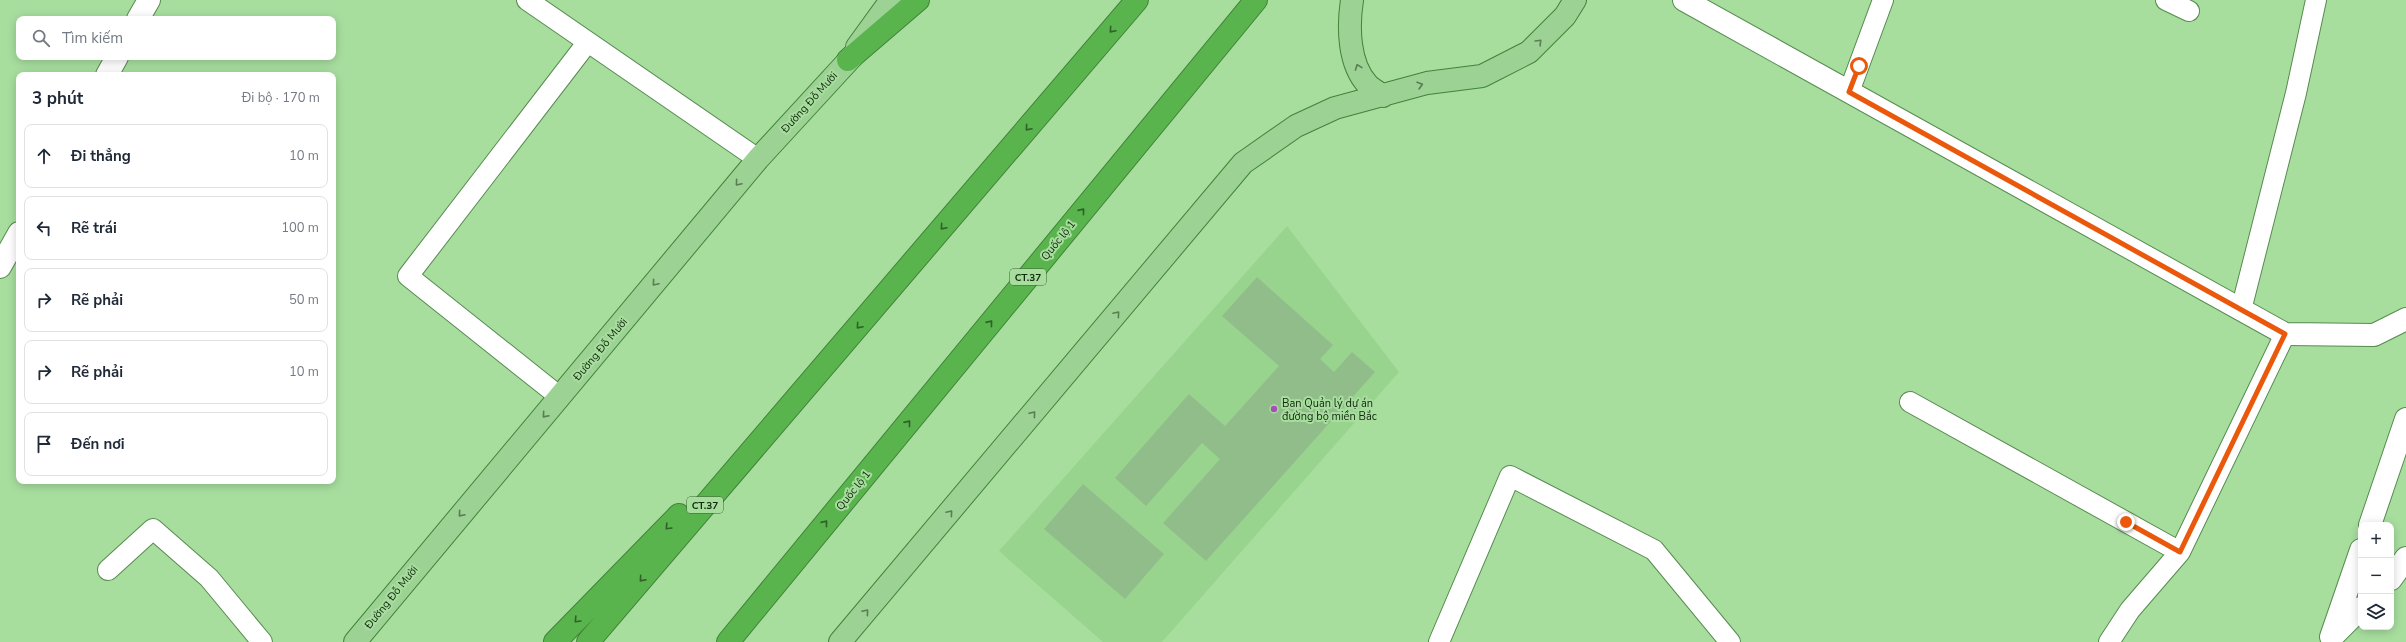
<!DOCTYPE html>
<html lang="vi">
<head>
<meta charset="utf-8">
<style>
	:root { --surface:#fff; --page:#f2f2f3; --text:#1f2937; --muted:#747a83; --line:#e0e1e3 }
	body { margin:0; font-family:"Nunito Sans",sans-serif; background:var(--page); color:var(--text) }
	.controls { position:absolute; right:12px; bottom:12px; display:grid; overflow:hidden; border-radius:8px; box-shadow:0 2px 10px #0003 }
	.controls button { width:36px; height:36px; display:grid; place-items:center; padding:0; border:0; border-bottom:1px solid var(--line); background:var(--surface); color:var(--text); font:20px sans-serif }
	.stop { position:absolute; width:12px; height:12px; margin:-9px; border:3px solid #ea580c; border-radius:50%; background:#fff }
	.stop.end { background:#ea580c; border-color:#fff; box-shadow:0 1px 4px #0008 }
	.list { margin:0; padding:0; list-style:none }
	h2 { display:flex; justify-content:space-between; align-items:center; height:52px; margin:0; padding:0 16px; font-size:17px }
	h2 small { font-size:13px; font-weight:400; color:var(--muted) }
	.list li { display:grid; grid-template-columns:26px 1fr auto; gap:12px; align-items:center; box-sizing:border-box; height:64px; margin:0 8px 8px; padding:0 8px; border:1px solid var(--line); border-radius:8px }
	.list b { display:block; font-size:15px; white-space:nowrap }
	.list em { font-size:13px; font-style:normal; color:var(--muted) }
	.icon { flex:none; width:22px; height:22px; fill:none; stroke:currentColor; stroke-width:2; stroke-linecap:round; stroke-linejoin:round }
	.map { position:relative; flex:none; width:2406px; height:642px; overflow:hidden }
	.search { position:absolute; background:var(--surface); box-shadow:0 2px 10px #0003; left:16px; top:16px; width:320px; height:44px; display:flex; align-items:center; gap:10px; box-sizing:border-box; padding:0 14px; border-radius:8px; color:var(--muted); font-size:15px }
	.panel { position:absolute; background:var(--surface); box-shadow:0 2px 10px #0003; left:16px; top:72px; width:320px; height:412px; border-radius:8px }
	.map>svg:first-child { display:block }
	.built { fill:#98d48e }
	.building { fill:#91bd8a }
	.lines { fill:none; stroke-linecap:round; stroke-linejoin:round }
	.service-casing { stroke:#578b50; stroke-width:22 }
	.minor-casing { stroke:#578b50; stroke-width:24 }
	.tertiary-casing { stroke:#578b50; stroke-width:24 }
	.primary-casing { stroke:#418338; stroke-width:24 }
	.motorway-casing { stroke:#418338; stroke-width:24 }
	.service { stroke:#fff; stroke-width:20 }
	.minor { stroke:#fff; stroke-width:22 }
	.tertiary { stroke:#fff; stroke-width:22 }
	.primary { stroke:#9cd294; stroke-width:22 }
	.motorway { stroke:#5ab44d; stroke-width:22 }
	.oneway { stroke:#2f6128 }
	.oneway2 { stroke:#587e52 }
	.route { stroke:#ea580c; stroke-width:5 }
	.poi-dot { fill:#a94eb9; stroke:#a7de9e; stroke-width:1.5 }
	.labels { text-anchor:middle; stroke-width:4; stroke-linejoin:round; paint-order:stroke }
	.shield { fill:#a7de9e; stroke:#3f5f3b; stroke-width:1 }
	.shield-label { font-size:10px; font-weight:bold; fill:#132910 }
	.street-label { font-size:11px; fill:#132910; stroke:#a7de9e }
	.poi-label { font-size:11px; fill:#132910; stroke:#a7de9e; text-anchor:start }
</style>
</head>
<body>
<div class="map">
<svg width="2406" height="642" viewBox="0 0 2406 642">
	<rect width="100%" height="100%" fill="#a7de9e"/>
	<path class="built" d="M1287,226L1399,372L1162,642H1103L999,551Z"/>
	<path class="building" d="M1257,277L1333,345L1320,359L1334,372L1352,352L1375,372L1206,561L1163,523L1220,459L1202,443L1146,506L1115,478L1189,394L1225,426L1279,366L1222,316Z
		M1083,484L1164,554L1125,599L1044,529Z"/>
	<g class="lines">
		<g class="service-casing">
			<path id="service" d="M527,0L758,159
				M2166,0L2189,11
				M1849,92L1883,0
				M2241,310L2296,93L2316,0
				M560,397L408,276L587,43
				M1910,402L2180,552L2285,334
				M108,570L153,529L209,578L262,642
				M1439,642L1510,476L1654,550L1730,642
				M2109,642L2130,610L2180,552"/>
		</g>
		<g class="minor-casing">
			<path id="minor" d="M1684,0L2285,334L2374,335L2406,319
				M138,19L149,0
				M107,75L117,57
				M0,267L19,233"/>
		</g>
		<g class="tertiary-casing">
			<path id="tertiary" d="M2370,525L2406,419
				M2391,579L2406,558
				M2334,635L2361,608
				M2331,637L2361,550"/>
		</g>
		<g class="primary-casing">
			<path id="primary" d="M1352,0C1348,26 1348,64 1368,85C1372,89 1378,92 1383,96
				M857,47L891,0
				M355,642L758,159L861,47
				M840,642L1243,163L1296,126L1335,108L1427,83L1482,76L1529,52L1565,16L1575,0"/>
		</g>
		<g class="motorway-casing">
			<path id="motorway" d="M848,60L918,0
				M555,642L679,515
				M588,642L1137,0
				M728,642L1256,0"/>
		</g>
		<use href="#service" class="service"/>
		<use href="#minor" class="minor"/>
		<use href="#tertiary" class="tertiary"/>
		<use href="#primary" class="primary"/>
		<use href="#motorway" class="motorway"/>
	</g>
	<defs><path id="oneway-chevron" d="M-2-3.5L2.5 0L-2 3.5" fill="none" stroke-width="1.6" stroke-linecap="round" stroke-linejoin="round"/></defs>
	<g class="oneway">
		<use href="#oneway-chevron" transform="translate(1112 30) rotate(131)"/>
		<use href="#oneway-chevron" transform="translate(1028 128) rotate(131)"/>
		<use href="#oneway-chevron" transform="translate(1082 211) rotate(-51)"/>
		<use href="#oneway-chevron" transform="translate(943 227) rotate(131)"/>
		<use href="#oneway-chevron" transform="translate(990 323) rotate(-51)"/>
		<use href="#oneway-chevron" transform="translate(859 326) rotate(131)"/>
		<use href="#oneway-chevron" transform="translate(908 423) rotate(-51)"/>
		<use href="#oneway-chevron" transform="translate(825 523) rotate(-51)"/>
		<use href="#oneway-chevron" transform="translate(668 527) rotate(134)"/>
		<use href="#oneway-chevron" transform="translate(642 579) rotate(131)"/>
		<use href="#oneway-chevron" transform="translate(577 620) rotate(134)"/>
	</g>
	<g class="oneway2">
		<use href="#oneway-chevron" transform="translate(1539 42) rotate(-45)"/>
		<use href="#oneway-chevron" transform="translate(1358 67) rotate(-110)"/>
		<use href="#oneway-chevron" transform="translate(1420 85) rotate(-16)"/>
		<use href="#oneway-chevron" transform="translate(738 183) rotate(130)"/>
		<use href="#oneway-chevron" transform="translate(655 283) rotate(130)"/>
		<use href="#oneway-chevron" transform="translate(1117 314) rotate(-50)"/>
		<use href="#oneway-chevron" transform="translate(1033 414) rotate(-50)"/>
		<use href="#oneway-chevron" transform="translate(545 415) rotate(131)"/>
		<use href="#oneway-chevron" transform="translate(950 513) rotate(-50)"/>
		<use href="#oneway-chevron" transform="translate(461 514) rotate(131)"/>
		<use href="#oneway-chevron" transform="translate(866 612) rotate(-50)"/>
	</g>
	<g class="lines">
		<path class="route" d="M1859,66L1849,92L2285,334L2180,552L2126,522"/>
	</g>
	<circle class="poi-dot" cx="1274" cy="409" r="4"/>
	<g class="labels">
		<g class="shield">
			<rect x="1010" y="269" width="36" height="16" rx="3"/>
			<rect x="687" y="497" width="36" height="16" rx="3"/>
		</g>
		<g class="shield-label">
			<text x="1028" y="281">CT.37</text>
			<text x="705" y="509">CT.37</text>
		</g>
		<g class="street-label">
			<text transform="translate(809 102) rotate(-48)" y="4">Đường Đỗ Mười</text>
			<text transform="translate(1058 240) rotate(-51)" y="4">Quốc lộ 1</text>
			<text transform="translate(600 349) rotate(-50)" y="4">Đường Đỗ Mười</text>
			<text transform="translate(853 490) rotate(-51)" y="4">Quốc lộ 1</text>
			<text transform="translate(391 597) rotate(-51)" y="4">Đường Đỗ Mười</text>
		</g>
		<g class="poi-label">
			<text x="1282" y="407">Ban Quản lý dự án<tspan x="1282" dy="13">đường bộ miền Bắc</tspan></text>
		</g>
	</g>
</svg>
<div class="controls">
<button>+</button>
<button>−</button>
<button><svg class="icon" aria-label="layers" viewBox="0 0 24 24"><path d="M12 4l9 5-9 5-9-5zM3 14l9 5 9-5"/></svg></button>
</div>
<div class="stop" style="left:1859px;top:66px"></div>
<div class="stop end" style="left:2126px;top:522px"></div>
<div class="search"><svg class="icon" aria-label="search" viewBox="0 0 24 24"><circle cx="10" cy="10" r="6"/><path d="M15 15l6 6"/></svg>Tìm kiếm</div>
<section class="panel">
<h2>3 phút<small>Đi bộ · 170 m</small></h2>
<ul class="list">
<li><svg class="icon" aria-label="ahead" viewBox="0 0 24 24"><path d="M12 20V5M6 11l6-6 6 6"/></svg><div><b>Đi thẳng</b></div><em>10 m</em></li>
<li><svg class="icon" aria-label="left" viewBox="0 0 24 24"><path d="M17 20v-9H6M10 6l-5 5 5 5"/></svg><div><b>Rẽ trái</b></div><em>100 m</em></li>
<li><svg class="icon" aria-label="right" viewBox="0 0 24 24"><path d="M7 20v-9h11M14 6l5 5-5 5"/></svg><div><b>Rẽ phải</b></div><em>50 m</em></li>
<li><svg class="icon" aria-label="right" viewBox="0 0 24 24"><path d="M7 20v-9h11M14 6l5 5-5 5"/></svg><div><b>Rẽ phải</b></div><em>10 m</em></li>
<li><svg class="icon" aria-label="arrive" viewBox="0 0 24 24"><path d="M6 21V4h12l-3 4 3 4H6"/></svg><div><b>Đến nơi</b></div></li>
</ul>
</section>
</div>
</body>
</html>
